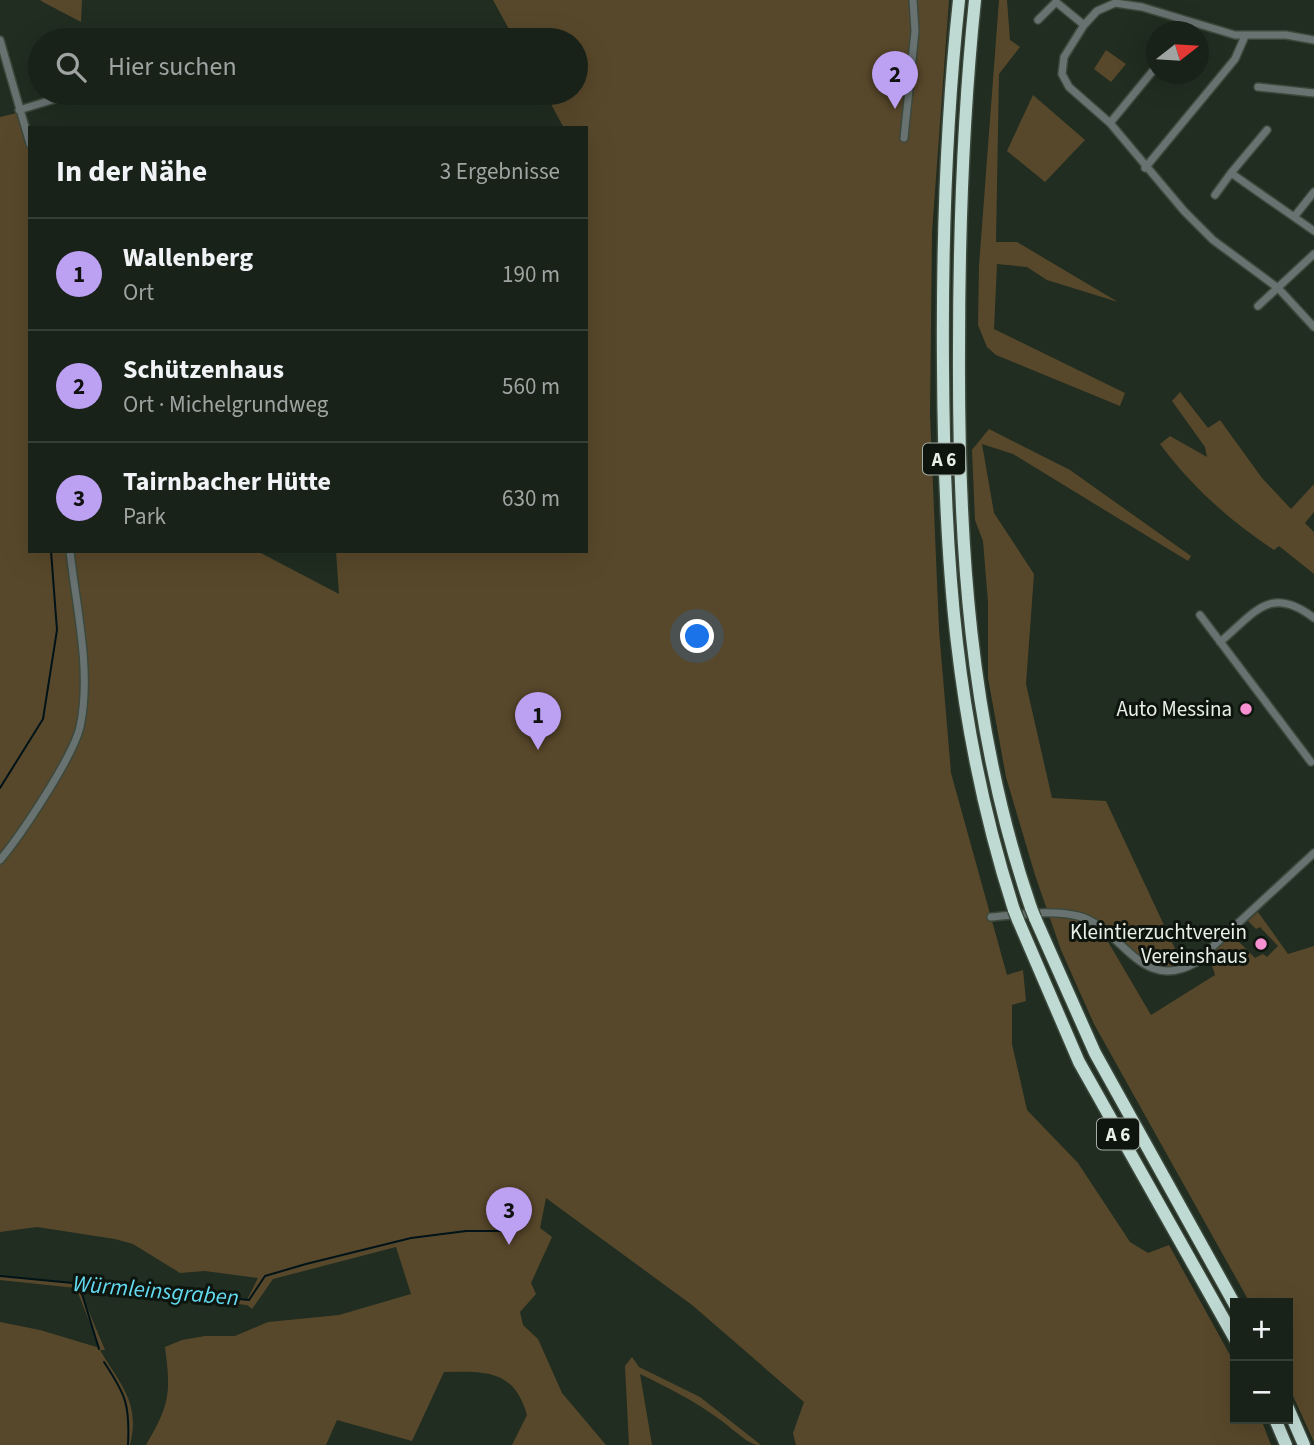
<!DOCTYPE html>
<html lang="de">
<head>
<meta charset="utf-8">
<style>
	:root { --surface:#182218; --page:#212a21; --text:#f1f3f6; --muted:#9fa4a2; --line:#363f37; --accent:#bca0f2 }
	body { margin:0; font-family:"Source Sans 3",sans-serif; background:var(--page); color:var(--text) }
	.controls { position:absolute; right:21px; bottom:21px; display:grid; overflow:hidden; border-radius:0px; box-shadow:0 7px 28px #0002 }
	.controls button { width:63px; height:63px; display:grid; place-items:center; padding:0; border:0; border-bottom:2px solid var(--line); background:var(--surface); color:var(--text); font:35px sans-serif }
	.compass { position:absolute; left:1146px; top:21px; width:63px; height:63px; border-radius:50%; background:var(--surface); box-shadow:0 7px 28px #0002; rotate:73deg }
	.you { position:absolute; left:698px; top:637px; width:24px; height:24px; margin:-18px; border:5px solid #fff; border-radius:50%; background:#1a73e8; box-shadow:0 0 0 10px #1a73e833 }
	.badge { display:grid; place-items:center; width:46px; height:46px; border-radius:50%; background:var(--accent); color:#111; font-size:23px; font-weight:700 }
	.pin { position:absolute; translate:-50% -58px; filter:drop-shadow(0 2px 4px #0008) }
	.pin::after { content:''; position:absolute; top:37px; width:24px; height:21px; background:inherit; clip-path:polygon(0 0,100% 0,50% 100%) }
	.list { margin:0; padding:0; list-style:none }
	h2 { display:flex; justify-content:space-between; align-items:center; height:91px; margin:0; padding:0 28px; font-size:30px }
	h2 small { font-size:23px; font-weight:400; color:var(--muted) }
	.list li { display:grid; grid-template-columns:46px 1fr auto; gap:21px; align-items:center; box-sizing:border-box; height:112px; padding:0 28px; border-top:2px solid var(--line) }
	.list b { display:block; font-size:26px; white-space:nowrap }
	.list p { margin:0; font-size:23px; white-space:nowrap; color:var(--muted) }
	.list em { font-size:23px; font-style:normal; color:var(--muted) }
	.icon { flex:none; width:38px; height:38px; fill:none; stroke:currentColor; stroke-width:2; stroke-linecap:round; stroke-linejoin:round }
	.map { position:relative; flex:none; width:1314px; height:1445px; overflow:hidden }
	.search { position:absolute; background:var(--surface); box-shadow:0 7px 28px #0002; left:28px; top:28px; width:560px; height:77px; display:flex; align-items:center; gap:18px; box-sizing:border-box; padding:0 24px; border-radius:38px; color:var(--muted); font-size:26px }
	.panel { position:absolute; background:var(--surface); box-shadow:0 7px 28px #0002; left:28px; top:126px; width:560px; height:427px; border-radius:0px }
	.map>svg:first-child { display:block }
	.green { fill:#58482b }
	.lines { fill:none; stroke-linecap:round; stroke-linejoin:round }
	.stream { stroke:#001318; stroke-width:2 }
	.street-casing { stroke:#3c483c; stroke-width:10 }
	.highway-casing { stroke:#3c483c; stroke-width:15 }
	.street { stroke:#687270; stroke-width:7 }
	.highway { stroke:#bfdad3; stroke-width:12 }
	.highway-bridge-casing { stroke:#3c483c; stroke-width:15; stroke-linecap:butt }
	.highway-bridge { stroke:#bfdad3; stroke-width:12 }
	.poi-dot { fill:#f690d0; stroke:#0e140e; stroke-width:2.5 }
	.labels { text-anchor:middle; stroke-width:6; stroke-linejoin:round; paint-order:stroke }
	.shield { fill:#0e140e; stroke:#a6ada6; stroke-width:2 }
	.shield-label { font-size:19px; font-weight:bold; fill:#e7efe7 }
	.poi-label { font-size:21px; fill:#e7efe7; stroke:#0e140e; text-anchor:end }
	.water-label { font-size:23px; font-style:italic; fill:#63dbf1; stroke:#0e140e }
</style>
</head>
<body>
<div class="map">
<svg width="1314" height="1445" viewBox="0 0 1314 1445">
	<rect width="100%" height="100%" fill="#202d20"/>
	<path class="green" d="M40,0H82L81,22L43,2Z
		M493,0H949L932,232L930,415L939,630L951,773L1007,975L1023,970L1026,1001L1012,1005V1044L1027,1110L1078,1163L1130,1242L1148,1253L1169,1245L1235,1364V1419H1261L1271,1445H796L793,1433L804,1402L692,1305L546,1198L540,1228L552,1237L531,1283L536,1294L520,1312L523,1325L538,1339L562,1393L606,1445H512L527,1415C514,1369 485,1371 444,1372L412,1441L337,1420L326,1445H146C170,1405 171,1392 165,1347L182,1340L205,1336H235L268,1322L339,1315L411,1294L396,1247L273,1279L252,1309L247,1305L88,1289L82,1295L105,1350H100C119,1383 141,1402 130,1445H0V1322L40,1330L100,1348L76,1288L0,1280V1276L247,1300L258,1278L205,1271L180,1273L133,1244L115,1239L37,1227L0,1232V117L17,113L30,154V551H257L339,594L336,551H586V128H564L545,93H576V40H515Z
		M999,0H1007L1010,40L1020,47L999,74L996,242H1017L1118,302L1047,280L1027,267L997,264L994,329L1125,393L1120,406L996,355L987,347L978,325L979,266Z
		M1106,50L1126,64L1111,82L1094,69Z
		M1033,95L1085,140L1045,182L1007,151Z
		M1180,392L1208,428L1220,420L1262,478L1291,509L1314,484V512L1305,523L1314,532V574L1279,546L1274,550C1229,520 1192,487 1160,444L1170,436L1207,457L1205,447L1172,401Z
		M989,429L1070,470L1191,556L1188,561L1013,454L982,444L994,513L1034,574L1026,684L1052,798L1106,801L1184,968H1150L1097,923L1151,1015L1215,975L1209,956L1230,937H1234L1255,958L1263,954L1267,957L1278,946L1260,927L1256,929L1248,921L1258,912L1288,954L1314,946V1442L1288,1385V1303H1250L1094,1024L1061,950L1035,875L1006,777L988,678V602L983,541L975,520L972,450Z
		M632,1357L639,1367L700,1397L761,1445C749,1445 743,1437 733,1430C705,1406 673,1390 640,1374L652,1445H629L625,1366Z"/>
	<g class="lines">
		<path class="stream" d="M0,788L43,719L57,630L51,551
			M0,1276L249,1300L265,1276L306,1264L411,1238L466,1231H506
			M79,1284L99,1349
			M104,1362C126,1395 130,1405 128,1445"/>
		<g class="street-casing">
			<path id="street" d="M1038,20L1056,2L1084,25
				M0,40L30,144
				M1314,40L1286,35H1235L1142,7L1115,3L1097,11L1084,25L1064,57L1062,74L1069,87L1110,123L1184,211L1213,240L1278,288L1314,327
				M1258,87L1314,93
				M19,110L55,99L106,93
				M1110,123L1156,67
				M904,138L915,31L913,0
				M1145,168L1235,59L1245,36
				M1231,173L1267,130
				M1215,195L1231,173L1314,231
				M1294,217L1314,192
				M1258,306L1314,254
				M1200,615L1311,762
				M1220,642C1255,613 1270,584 1314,618
				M0,860C21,835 73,757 80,727C92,672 76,607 70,551
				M991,917C1019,915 1050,909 1078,916C1122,927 1140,994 1195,963L1314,853"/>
		</g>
		<g class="highway-casing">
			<path id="highway" d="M959,0C946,121 942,244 943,366C944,557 955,727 1014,910
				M975,0C963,116 959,233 959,349C958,539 969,727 1031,908
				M1035,918L1095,1053L1235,1305
				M1018,920L1079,1062L1235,1339
				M1288,1408L1304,1445
				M1275,1419L1286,1445"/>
		</g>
		<use href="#street" class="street"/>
		<use href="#highway" class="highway"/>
		<g class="highway-bridge-casing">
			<path id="highway-bridge" d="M1031,908L1035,918
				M1014,910L1018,920"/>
		</g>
		<use href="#highway-bridge" class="highway-bridge"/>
	</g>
	<g class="poi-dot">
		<circle cx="1246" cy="709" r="7"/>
		<circle cx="1261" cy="944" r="7"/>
	</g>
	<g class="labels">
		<g class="shield">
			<rect x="923" y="443.5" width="42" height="31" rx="5"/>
			<rect x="1097" y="1118.5" width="42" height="31" rx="5"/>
		</g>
		<g class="shield-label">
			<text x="944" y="466">A 6</text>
			<text x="1118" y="1141">A 6</text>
		</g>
		<g class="poi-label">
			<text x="1232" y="716">Auto Messina</text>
			<text x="1247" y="939">Kleintierzuchtverein<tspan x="1247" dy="24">Vereinshaus</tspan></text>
		</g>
		<g class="water-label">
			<text transform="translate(156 1290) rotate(5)" y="8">Würmleinsgraben</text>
		</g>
	</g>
</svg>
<div class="controls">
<button>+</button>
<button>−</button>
</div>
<svg class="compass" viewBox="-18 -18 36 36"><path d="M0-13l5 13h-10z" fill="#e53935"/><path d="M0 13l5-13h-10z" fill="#9fa4a2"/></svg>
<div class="you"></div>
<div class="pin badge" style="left:538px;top:750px">1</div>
<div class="pin badge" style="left:895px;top:109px">2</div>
<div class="pin badge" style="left:509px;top:1245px">3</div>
<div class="search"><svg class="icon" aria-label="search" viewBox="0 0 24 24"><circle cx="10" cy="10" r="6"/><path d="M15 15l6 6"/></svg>Hier suchen</div>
<section class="panel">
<h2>In der Nähe<small>3 Ergebnisse</small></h2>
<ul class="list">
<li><span class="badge">1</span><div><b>Wallenberg</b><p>Ort</p></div><em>190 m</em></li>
<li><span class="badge">2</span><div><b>Schützenhaus</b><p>Ort · Michelgrundweg</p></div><em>560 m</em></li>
<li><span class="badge">3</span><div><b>Tairnbacher Hütte</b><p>Park</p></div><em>630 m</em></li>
</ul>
</section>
</div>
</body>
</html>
